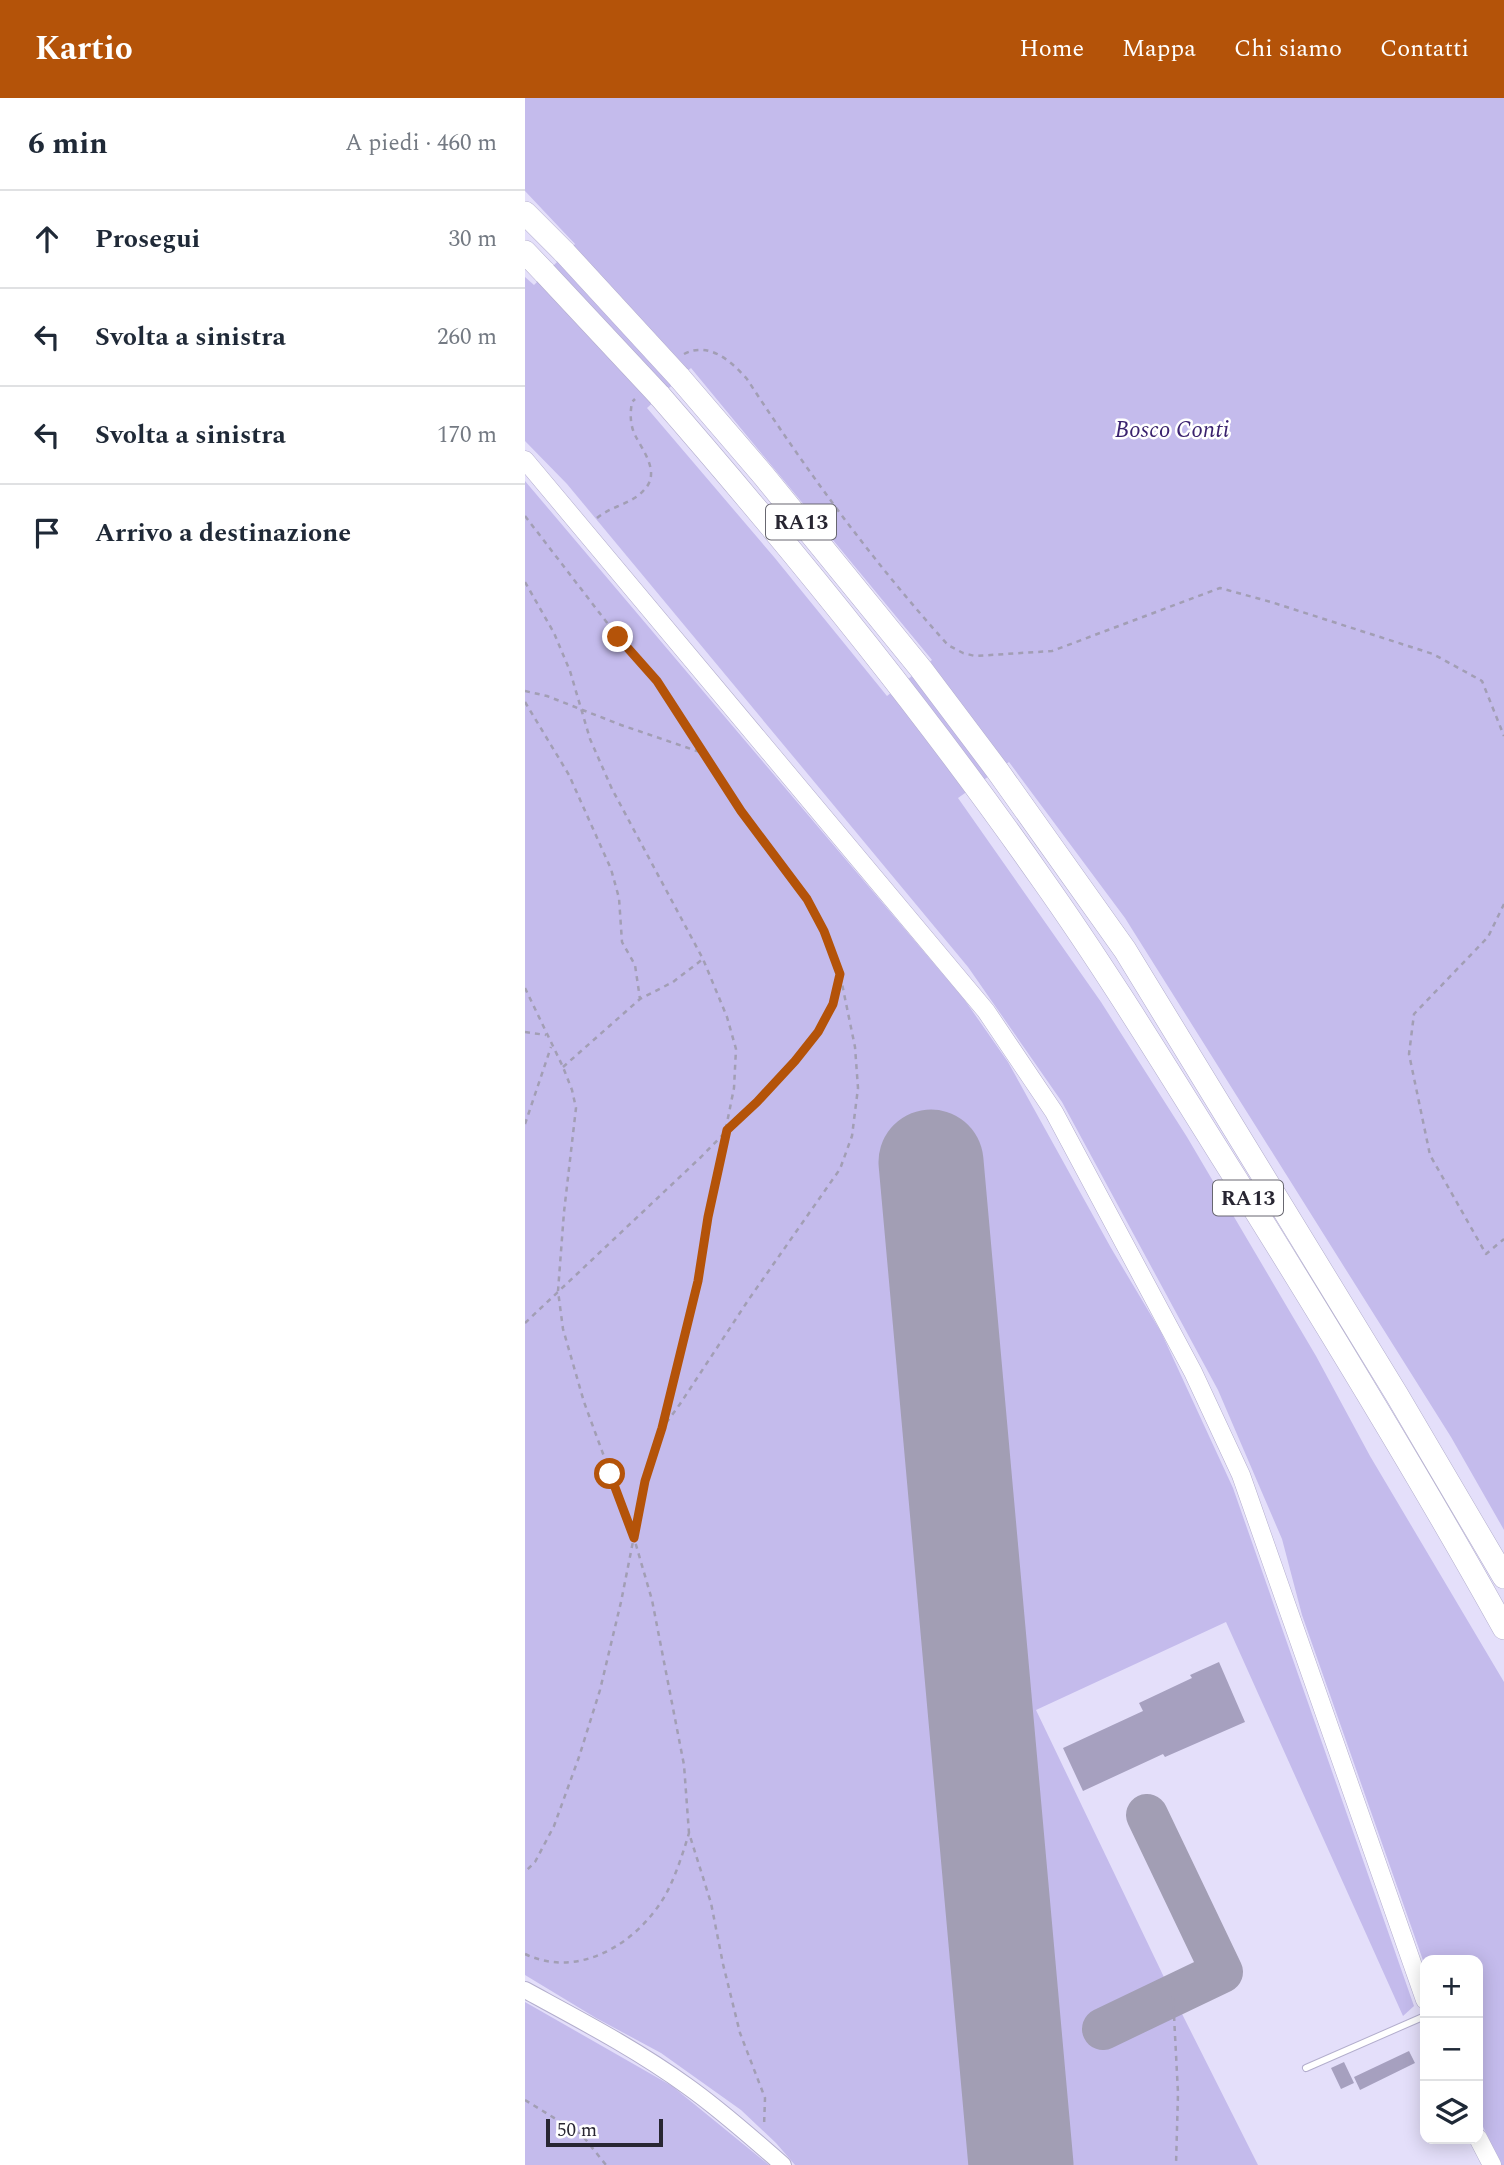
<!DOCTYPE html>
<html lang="it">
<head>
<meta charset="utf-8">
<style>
	:root { --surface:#fff; --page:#f6f6f7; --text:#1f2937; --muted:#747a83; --line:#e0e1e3; --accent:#b45309 }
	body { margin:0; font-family:Spectral,serif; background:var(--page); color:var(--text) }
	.controls { position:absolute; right:21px; bottom:21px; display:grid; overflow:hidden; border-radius:14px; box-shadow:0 4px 18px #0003 }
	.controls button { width:63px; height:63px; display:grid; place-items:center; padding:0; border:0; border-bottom:2px solid var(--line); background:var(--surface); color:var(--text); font:35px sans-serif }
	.scale { position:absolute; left:21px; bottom:18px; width:117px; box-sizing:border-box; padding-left:7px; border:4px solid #282632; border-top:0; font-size:19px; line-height:24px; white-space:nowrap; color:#282632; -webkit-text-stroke:5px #fff; paint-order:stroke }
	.stop { position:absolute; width:21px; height:21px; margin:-16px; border:5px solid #b45309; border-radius:50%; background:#fff }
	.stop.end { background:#b45309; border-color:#fff; box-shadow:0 2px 7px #0008 }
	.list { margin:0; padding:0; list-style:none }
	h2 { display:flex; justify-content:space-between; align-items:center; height:91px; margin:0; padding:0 28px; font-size:30px }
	h2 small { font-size:23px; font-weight:400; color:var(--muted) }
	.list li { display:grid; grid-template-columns:46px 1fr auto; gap:21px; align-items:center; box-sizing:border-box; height:98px; padding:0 28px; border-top:2px solid var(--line) }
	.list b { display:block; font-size:26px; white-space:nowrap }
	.list em { font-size:23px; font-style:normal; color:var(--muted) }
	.icon { flex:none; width:38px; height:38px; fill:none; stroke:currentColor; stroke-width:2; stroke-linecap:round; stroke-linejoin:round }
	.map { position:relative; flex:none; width:979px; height:2067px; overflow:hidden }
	header { display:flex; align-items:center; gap:42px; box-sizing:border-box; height:98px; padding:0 35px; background:var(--accent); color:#fff }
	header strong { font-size:33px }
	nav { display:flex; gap:38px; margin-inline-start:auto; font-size:24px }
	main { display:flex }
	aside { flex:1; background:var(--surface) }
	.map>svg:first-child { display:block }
	.green { fill:#c4bbec; fill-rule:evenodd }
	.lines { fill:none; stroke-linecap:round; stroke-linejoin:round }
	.taxiway { stroke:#a29eb4; stroke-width:42 }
	.runway { stroke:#a29eb4; stroke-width:105 }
	.building { fill:#a6a0bf }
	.service-casing { stroke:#b3aecd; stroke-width:8 }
	.tertiary-casing { stroke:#b3aecd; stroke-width:18 }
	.secondary-casing { stroke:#b3aecd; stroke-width:19 }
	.motorway-casing { stroke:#b3aecd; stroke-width:24 }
	.path { stroke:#a29eb4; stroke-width:2.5; stroke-dasharray:5 5; stroke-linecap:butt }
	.service { stroke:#fff; stroke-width:6 }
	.tertiary { stroke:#fff; stroke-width:16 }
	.secondary { stroke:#fff; stroke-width:18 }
	.motorway { stroke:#fff; stroke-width:23 }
	.motorway-bridge-casing { stroke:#b3aecd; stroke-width:24; stroke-linecap:butt }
	.motorway-bridge { stroke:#fff; stroke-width:23 }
	.route { stroke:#b45309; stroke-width:9 }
	.labels { text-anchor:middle; stroke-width:5; stroke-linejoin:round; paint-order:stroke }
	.shield { fill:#fff; stroke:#686770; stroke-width:2 }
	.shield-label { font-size:21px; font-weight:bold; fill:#282632 }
	.park-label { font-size:23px; font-style:italic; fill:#3a226e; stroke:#fff }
</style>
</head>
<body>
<header>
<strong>Kartio</strong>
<nav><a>Home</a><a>Mappa</a><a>Chi siamo</a><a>Contatti</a></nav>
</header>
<main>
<aside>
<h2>6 min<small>A piedi · 460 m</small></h2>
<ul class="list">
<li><svg class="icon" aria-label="ahead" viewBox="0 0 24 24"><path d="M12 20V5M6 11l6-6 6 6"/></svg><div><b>Prosegui</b></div><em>30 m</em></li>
<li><svg class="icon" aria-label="left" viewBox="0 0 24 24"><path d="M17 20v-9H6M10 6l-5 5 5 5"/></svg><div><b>Svolta a sinistra</b></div><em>260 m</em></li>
<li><svg class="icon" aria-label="left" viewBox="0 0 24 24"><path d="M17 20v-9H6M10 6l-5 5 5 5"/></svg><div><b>Svolta a sinistra</b></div><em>170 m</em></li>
<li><svg class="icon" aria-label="arrive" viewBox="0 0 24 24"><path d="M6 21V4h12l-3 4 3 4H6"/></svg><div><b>Arrivo a destinazione</b></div></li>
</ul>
</aside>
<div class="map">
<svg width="979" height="2067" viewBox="0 0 979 2067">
	<rect width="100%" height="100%" fill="#e4dffa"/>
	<path class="green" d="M0,0H979V1432L926,1339L600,820L484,664L433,700L576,904L662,1039L791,1258L845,1358L979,1584V2067H976L953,2018V1862H900V1868L777,1517L757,1441L693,1292L537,1004L443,869L42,386L0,343V179L9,187L50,146L0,93ZM166,270L407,562L362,598L249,459L122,310Z
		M0,383L439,901L483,964L586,1150L636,1234L708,1390L889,1908L878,1918L701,1524L511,1612L648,1898L733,2067H270L251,2045L216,2012L136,1955L71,1920L0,1877Z
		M0,1904L147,1988L244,2067H0Z"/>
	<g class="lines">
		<path class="taxiway" d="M578,1931L697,1874L622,1717"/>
		<path class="runway" d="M406,1064L496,2067"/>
	</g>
	<path class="building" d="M694,1564L720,1624L640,1659L638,1656L558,1693L538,1650L618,1613L614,1605L667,1580L665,1577Z
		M884,1953L890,1965L835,1992L829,1979Z
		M819,1964L829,1985L816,1991L806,1970Z"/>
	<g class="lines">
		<g class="service-casing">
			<path id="service" d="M781,1970L900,1918"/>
		</g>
		<g class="tertiary-casing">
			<path id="tertiary" d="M0,1892C55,1922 111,1951 162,1988C196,2012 227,2040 258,2067"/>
		</g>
		<g class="secondary-casing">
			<path id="secondary" d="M0,362L461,913L529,1014L668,1274L716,1377L900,1902
				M953,2040L967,2067"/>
		</g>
		<g class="motorway-casing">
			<path id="motorway" d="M0,115L40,155
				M0,154L20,175
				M154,279L239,378L396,571L472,672L600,852L872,1297L979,1479
				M134,297C269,452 399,612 517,781C585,877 646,978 709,1078C802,1227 894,1377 979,1530"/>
		</g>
		<path class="path" d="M159,256C184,243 206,263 222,281C283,375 349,465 423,547L438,555L450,558L527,553L695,490L746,504L908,556L957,583L979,638
			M0,418L93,539L132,583L216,713L282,801L299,833L315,876L330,949L333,990L327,1038L315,1071L224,1201L155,1306L139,1328
			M72,420C86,408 107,406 119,392C136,375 118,353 110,337C105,327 105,315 107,304L110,301
			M0,484L29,535L45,573L65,641L87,691L178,861L202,919L211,951L209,990L183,1119L173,1183L137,1330L120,1383L96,1504L75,1592L54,1659L29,1728L10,1764L0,1774
			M0,593L22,598L96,627L178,655
			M0,604L44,677L86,771L94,800L97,844L110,867L115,901
			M979,806L963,839L889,916L884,956L905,1057L961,1156L979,1141
			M0,890L38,969L47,992L51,1010L39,1114L33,1193L38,1231L59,1304L109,1440L127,1502L159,1667L164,1735L186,1805L198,1866L215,1935L240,2000L239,2029
			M0,934L21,937
			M38,969L115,901L148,884L178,861
			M0,1026L26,949
			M0,1225L176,1059L270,963L293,934L308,906L314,879
			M0,1856C55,1882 114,1844 141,1796C151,1777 158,1755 164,1735
			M648,1898L653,1995L651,2067
			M0,2002L57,2037L81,2067"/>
		<use href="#service" class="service"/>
		<use href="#tertiary" class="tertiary"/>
		<use href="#secondary" class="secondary"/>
		<use href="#motorway" class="motorway"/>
		<g class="motorway-bridge-casing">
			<path id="motorway-bridge" d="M40,155L154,279
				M20,175L134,297"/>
		</g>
		<use href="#motorway-bridge" class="motorway-bridge"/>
	</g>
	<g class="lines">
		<path class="route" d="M85,1376L109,1440L120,1383L137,1330L173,1183L183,1119L202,1032L232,1004L270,963L293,934L308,906L315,876L299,833L282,801L216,713L132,583L93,539"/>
	</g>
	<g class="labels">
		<g class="shield">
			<rect x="241" y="406.5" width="70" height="35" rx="5"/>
			<rect x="688" y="1082.5" width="70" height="35" rx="5"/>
		</g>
		<g class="shield-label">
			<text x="276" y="431">RA13</text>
			<text x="723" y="1107">RA13</text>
		</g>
		<g class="park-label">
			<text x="647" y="339">Bosco Conti</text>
		</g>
	</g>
</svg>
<div class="controls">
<button>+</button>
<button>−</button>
<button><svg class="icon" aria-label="layers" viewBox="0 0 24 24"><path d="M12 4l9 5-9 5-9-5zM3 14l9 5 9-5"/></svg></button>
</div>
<div class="scale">50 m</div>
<div class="stop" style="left:85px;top:1376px"></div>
<div class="stop end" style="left:93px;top:539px"></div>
</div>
</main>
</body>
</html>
